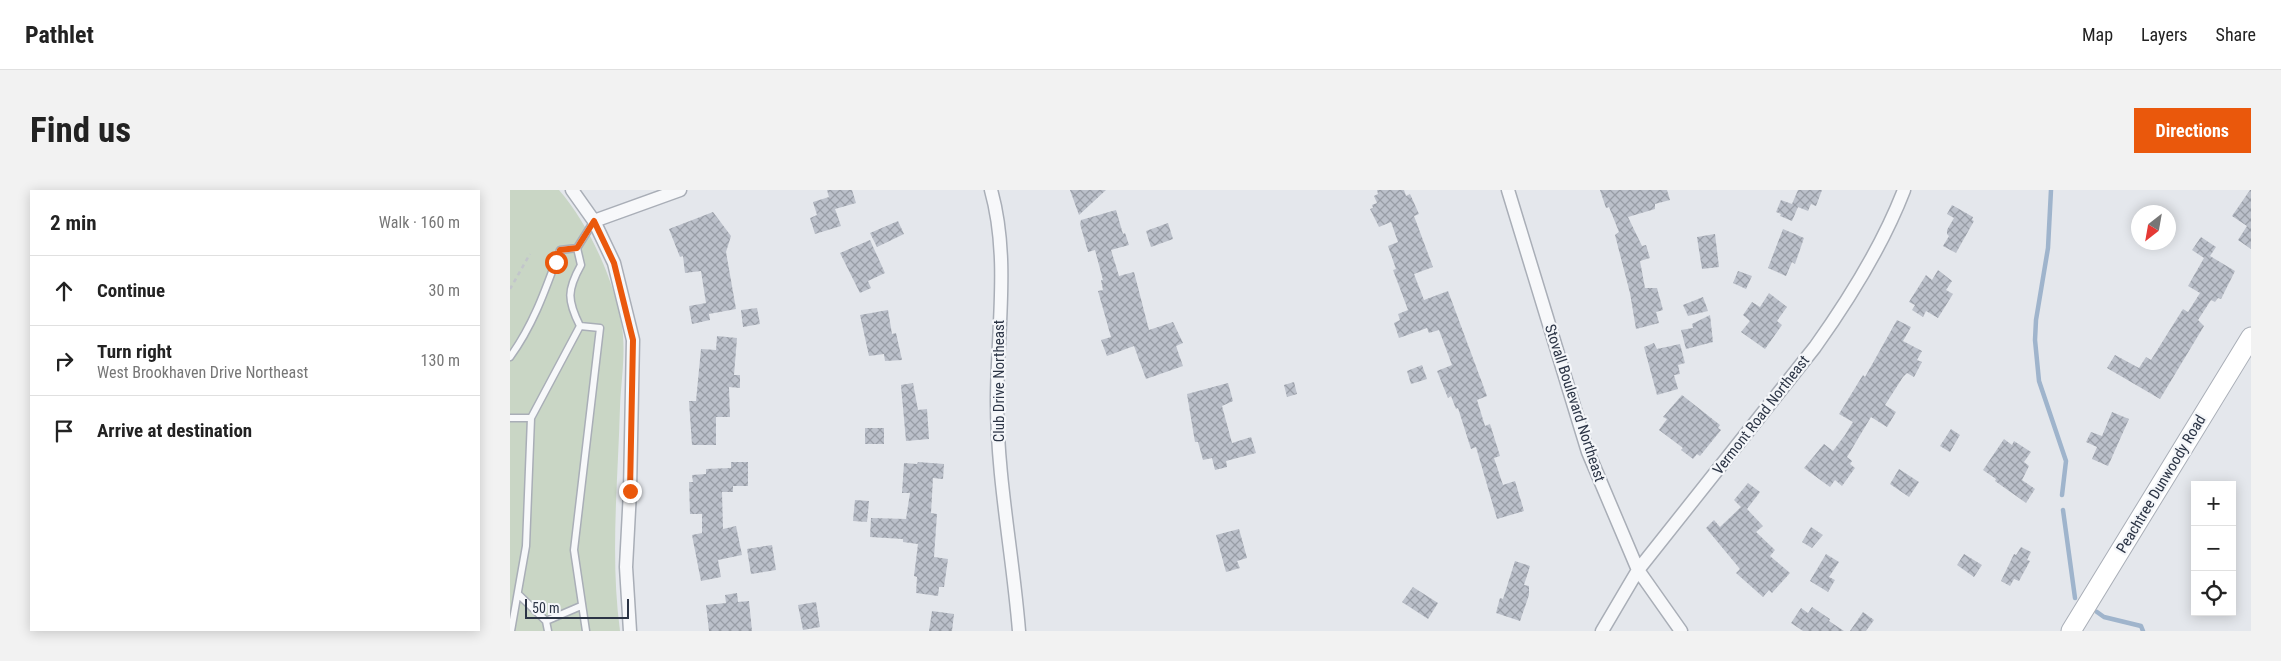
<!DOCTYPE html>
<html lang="en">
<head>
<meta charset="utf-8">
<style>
	:root { --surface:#fff; --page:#f2f2f2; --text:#222; --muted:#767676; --line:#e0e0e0; --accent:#ea580c }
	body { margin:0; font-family:"Roboto Condensed",sans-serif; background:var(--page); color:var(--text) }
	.controls { position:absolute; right:15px; bottom:15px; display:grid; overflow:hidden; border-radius:0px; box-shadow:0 2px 12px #0003 }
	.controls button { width:45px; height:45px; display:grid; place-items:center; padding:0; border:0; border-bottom:1px solid var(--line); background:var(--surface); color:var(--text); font:25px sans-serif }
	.compass { position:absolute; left:1621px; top:15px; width:45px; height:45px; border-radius:50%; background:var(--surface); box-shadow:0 2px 12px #0003; rotate:211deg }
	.scale { position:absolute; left:15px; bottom:12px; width:104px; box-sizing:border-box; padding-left:5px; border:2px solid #2b3445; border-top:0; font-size:14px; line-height:18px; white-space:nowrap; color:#2b3445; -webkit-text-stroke:4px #f4f6f9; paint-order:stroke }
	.stop { position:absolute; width:15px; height:15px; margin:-11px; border:4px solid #ea580c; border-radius:50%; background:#fff }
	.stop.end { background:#ea580c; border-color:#fff; box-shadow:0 1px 5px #0008 }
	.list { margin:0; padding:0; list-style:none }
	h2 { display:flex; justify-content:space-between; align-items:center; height:65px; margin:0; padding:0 20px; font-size:21px }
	h2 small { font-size:16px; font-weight:400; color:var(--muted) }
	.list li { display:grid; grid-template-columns:32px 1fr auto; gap:15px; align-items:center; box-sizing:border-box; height:70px; padding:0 20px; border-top:1px solid var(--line) }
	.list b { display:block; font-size:19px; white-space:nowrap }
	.list p { margin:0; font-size:16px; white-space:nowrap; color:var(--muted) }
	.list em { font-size:16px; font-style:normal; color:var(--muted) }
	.icon { flex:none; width:28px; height:28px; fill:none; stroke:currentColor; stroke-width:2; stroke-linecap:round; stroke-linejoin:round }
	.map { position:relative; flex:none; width:1741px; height:441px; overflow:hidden; border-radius:0px }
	header { display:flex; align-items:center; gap:30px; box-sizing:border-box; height:70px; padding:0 25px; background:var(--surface); border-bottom:1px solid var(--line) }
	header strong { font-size:24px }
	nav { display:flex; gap:28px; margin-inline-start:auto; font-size:18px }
	.intro { display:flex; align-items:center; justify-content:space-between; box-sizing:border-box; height:120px; padding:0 30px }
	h1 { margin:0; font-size:35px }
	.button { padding:12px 22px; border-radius:0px; background:var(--accent); color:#fff; font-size:18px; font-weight:700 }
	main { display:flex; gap:30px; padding:0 30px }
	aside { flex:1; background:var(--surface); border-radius:0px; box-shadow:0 2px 12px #0003 }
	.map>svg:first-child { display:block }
	.green { fill:#c9d6c5 }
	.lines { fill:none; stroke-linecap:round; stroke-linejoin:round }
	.stream { stroke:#9fb4cc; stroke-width:4.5 }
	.building { fill:url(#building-cross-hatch) }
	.service-casing { stroke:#a9aeb7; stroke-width:9 }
	.minor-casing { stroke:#a9aeb7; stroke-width:15 }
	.secondary-casing { stroke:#a9aeb7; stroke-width:21 }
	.path { stroke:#c2c5cb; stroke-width:2.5; stroke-dasharray:4 4; stroke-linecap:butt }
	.service { stroke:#f7f8fa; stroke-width:6 }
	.minor { stroke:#f7f8fa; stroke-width:12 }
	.secondary { stroke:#fff; stroke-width:19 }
	.route { stroke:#ea580c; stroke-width:6 }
	.labels { text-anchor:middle; stroke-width:4.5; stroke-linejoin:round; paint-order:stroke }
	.street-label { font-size:15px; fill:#2b3445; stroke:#f4f6f9 }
</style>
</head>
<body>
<header>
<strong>Pathlet</strong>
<nav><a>Map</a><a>Layers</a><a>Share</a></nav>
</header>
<div class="intro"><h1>Find us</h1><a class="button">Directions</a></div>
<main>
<aside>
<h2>2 min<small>Walk · 160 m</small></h2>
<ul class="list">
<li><svg class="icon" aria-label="ahead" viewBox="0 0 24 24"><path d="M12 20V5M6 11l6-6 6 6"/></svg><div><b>Continue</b></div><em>30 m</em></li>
<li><svg class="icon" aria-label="right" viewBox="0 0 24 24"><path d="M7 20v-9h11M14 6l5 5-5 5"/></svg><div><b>Turn right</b><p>West Brookhaven Drive Northeast</p></div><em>130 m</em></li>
<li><svg class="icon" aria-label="arrive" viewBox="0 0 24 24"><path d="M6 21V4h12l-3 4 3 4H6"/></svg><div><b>Arrive at destination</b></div></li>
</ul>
</aside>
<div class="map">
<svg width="1741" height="441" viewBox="0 0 1741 441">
	<defs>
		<pattern id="building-cross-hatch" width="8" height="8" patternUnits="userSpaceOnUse" patternTransform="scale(1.25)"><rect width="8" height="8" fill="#bbc0ca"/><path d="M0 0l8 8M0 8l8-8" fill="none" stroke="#989da6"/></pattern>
	</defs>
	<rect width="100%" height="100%" fill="#e4e7ec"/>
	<path class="green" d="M0,0H49C79,34 105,92 112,137C116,162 111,191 110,217C108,291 100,367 110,441H0Z"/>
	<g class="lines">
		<path class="stream" d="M1541,0L1538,58L1526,130L1525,150L1529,191L1556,271L1552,305
			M1553,320L1565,408
			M1587,422L1594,427L1631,436L1633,441"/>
	</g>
	<path class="building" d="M317,0H342L346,13L325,19L331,36L305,44L300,28L307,25L303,12L319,7Z
		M560,0H596L569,25Z
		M867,0H894L896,6L900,4L909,24L904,26L923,77L904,84L914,110L938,101L977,206L967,210L975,236L980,234L990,266L984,268L993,295L1005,291L1014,321L987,329L966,257L961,259L948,218L946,219L941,206L938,208L927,181L942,175L929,140L919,143L917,138L889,148L884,133L890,130L888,124L898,120L883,80L886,79L878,56L888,52L881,32L869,37L860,19L863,18L862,15L867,13L864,6L868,4Z
		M1090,0H1157L1160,10L1145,14V19L1118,27L1132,56L1136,55L1140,68L1130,71L1135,98H1147L1153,120L1146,122L1149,133L1126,139L1120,103L1105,45L1109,42L1099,17L1096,18Z
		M1288,0H1312L1306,16L1301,14L1298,21L1288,17L1282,31L1270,26L1271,24L1266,22L1271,10L1282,14Z
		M1740,0H1741V59L1728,50L1737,36L1722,26Z
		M1442,15L1463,27L1462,30L1464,31L1446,63L1433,56L1439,46L1437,44V40L1444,28L1437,24Z
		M606,20L613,44L615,43L619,55L601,60L609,86L624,82L639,140L663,132L673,153L666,156L673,176L636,189L624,156L597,166L591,150L601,147L588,101L593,100L591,90H593L585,60L578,62L570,34L571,30Z
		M203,22L221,46L216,62L226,119L199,124L200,130L182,134L179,116L196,113L191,81L175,83L173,66L170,67L159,39Z
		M388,31L394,44L367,57L360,43Z
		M658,33L663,49L641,57L636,41Z
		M1273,39L1294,48L1285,74L1282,72L1276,86L1258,78Z
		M1205,44L1209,77L1192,79L1187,47Z
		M1691,47L1706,57L1700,66L1725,81L1711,109L1708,108L1705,112L1701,110L1688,130L1694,136L1650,209L1597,178L1605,165L1629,178L1636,167L1641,170L1673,119L1678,122L1690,103L1678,96L1694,68L1682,60Z
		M360,50L375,83L358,91L361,98L350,103L330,63Z
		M1428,80L1442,91L1436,100L1443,104L1428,128L1416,121L1413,127L1402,120L1405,115L1399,112L1416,85L1422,90Z
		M1228,81L1242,86L1236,99L1223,93Z
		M1259,103L1277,117L1267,131L1272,135L1255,159L1231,142L1240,131L1233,125L1242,112L1250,117Z
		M1193,107L1198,121L1178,126L1173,115Z
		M247,118L250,134L233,137L231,120Z
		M378,120L382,144L386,143L392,170L375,171L374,164L359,166L350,125Z
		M1200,125L1203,152L1176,159L1171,140L1183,138L1182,134Z
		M1387,130L1401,137L1393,151L1412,161L1407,170L1412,172L1404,187L1397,183L1393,187L1375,215L1386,222L1377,237L1361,227L1337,267L1342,271L1340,274L1345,278L1332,296L1325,290L1320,297L1294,278L1314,254L1323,261L1335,245L1343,232L1329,224L1353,185L1355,187Z
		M207,146L227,148L224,185H230V198L219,197L220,227H206V255H182L179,211H186L191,159L206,160Z
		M1144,153L1147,159L1170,154L1175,173L1168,175L1170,184L1164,185L1168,199L1147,205L1134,157Z
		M912,175L917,189L901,194L897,181Z
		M784,192L787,204L777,207L774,195Z
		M403,193L408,220L417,219L419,249L396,251L391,195Z
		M718,193L723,211L712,216L722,253L741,247L746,263L716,271L717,277L705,280L702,268L693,270L688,252H685L677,204Z
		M1172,205L1210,235L1208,238L1211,240L1190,266L1187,264L1183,269L1171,260L1173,258L1149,240L1157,229L1153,227Z
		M1602,222L1619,229L1598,276L1582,269L1587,257L1576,252L1581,242L1592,246Z
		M355,238H374V254H355Z
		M1441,239L1450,245L1440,262L1430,256Z
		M1494,249L1502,255L1504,251L1521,262L1514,272L1519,276L1512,290L1525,299L1516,313L1485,291L1486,289L1473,280Z
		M221,272H238V296H223V302H212L213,339L226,336L232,365L208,370L211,387L191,391L182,345L192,343V324H180L179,292H183L182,285L196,284V279L221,278Z
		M408,272L434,274L433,289L423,288L421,323L427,324L424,367L438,369L434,397H429L428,406L406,403L407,387L404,386L408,354L393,352V349L360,347L361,328L396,329L400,303H392L394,273L407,274Z
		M1389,279L1409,292L1399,307L1380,294Z
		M1238,293L1250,302L1237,319L1253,336L1246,342L1265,360L1260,366L1280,383L1262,403L1259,400L1253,407L1226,383L1230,379L1196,338L1204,330L1210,337L1231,317L1224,310Z
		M345,310L359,311L357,332L343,331Z
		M1301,337L1313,345L1302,358L1292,352Z
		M729,339L737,368L727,371L730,378L716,382L706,345Z
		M262,355L266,380L241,384L237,359Z
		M1511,357L1521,362L1517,370L1520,371L1509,391L1504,389L1500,396L1491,391L1504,364L1506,365Z
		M1316,364L1329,372L1319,387L1325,390L1318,402L1300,391Z
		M1454,364L1472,375L1464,387L1447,375Z
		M1005,371L1020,376L1014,395L1019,396V405L1010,431L986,423L990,408L993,409Z
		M903,397L928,413L918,429L892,412Z
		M227,403L228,412L239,411L242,441H199L196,415L216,413L215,405Z
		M306,412L310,437L293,440L288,415Z
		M1302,417L1320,429L1319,431L1334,441H1293L1281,433L1291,418L1298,423Z
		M422,421L444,424L442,441H419Z
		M1353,422L1364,430L1356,441H1340Z"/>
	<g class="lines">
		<g class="service-casing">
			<path id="service" d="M70,136L90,138L64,360L76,441
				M70,136C57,110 57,100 71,75L67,58L84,31
				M0,167C24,134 36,98 50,60L67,58
				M0,228H21
				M8,404L36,431L71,416
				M36,431L38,441
				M1,441L16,356L21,228L70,136"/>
		</g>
		<g class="minor-casing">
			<path id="minor" d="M62,0L84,31L104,73L123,150L120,301L116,377L120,441
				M481,0C500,67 487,142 487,211C487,288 503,365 509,441
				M998,0L1078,262L1128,380L1171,441
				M84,31L170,0
				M1092,441L1128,380L1305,157C1340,108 1372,57 1394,0"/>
		</g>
		<g class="secondary-casing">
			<path id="secondary" d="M1561,441L1741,147"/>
		</g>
		<path class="path" d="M0,99L20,64"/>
		<use href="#service" class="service"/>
		<use href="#minor" class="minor"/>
		<use href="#secondary" class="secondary"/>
	</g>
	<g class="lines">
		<path class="route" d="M46,72L50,60L67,58L84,31L104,73L123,150L120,301"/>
	</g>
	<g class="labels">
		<g class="street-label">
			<text transform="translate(489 191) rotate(-90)" y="5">Club Drive Northeast</text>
			<text transform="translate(1065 213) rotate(72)" y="5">Stovall Boulevard Northeast</text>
			<text transform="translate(1251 225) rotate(-52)" y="5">Vermont Road Northeast</text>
			<text transform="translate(1651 294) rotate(-59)" y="5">Peachtree Dunwoody Road</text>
		</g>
	</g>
</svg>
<div class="controls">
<button>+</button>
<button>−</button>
<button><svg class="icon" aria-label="locate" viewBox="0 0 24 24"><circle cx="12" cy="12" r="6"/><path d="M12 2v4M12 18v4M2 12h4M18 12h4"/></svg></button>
</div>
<svg class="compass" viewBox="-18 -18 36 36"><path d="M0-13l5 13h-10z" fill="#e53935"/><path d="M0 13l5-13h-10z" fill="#767676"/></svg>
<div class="scale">50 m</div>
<div class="stop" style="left:46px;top:72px"></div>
<div class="stop end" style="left:120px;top:301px"></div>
</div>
</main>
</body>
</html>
